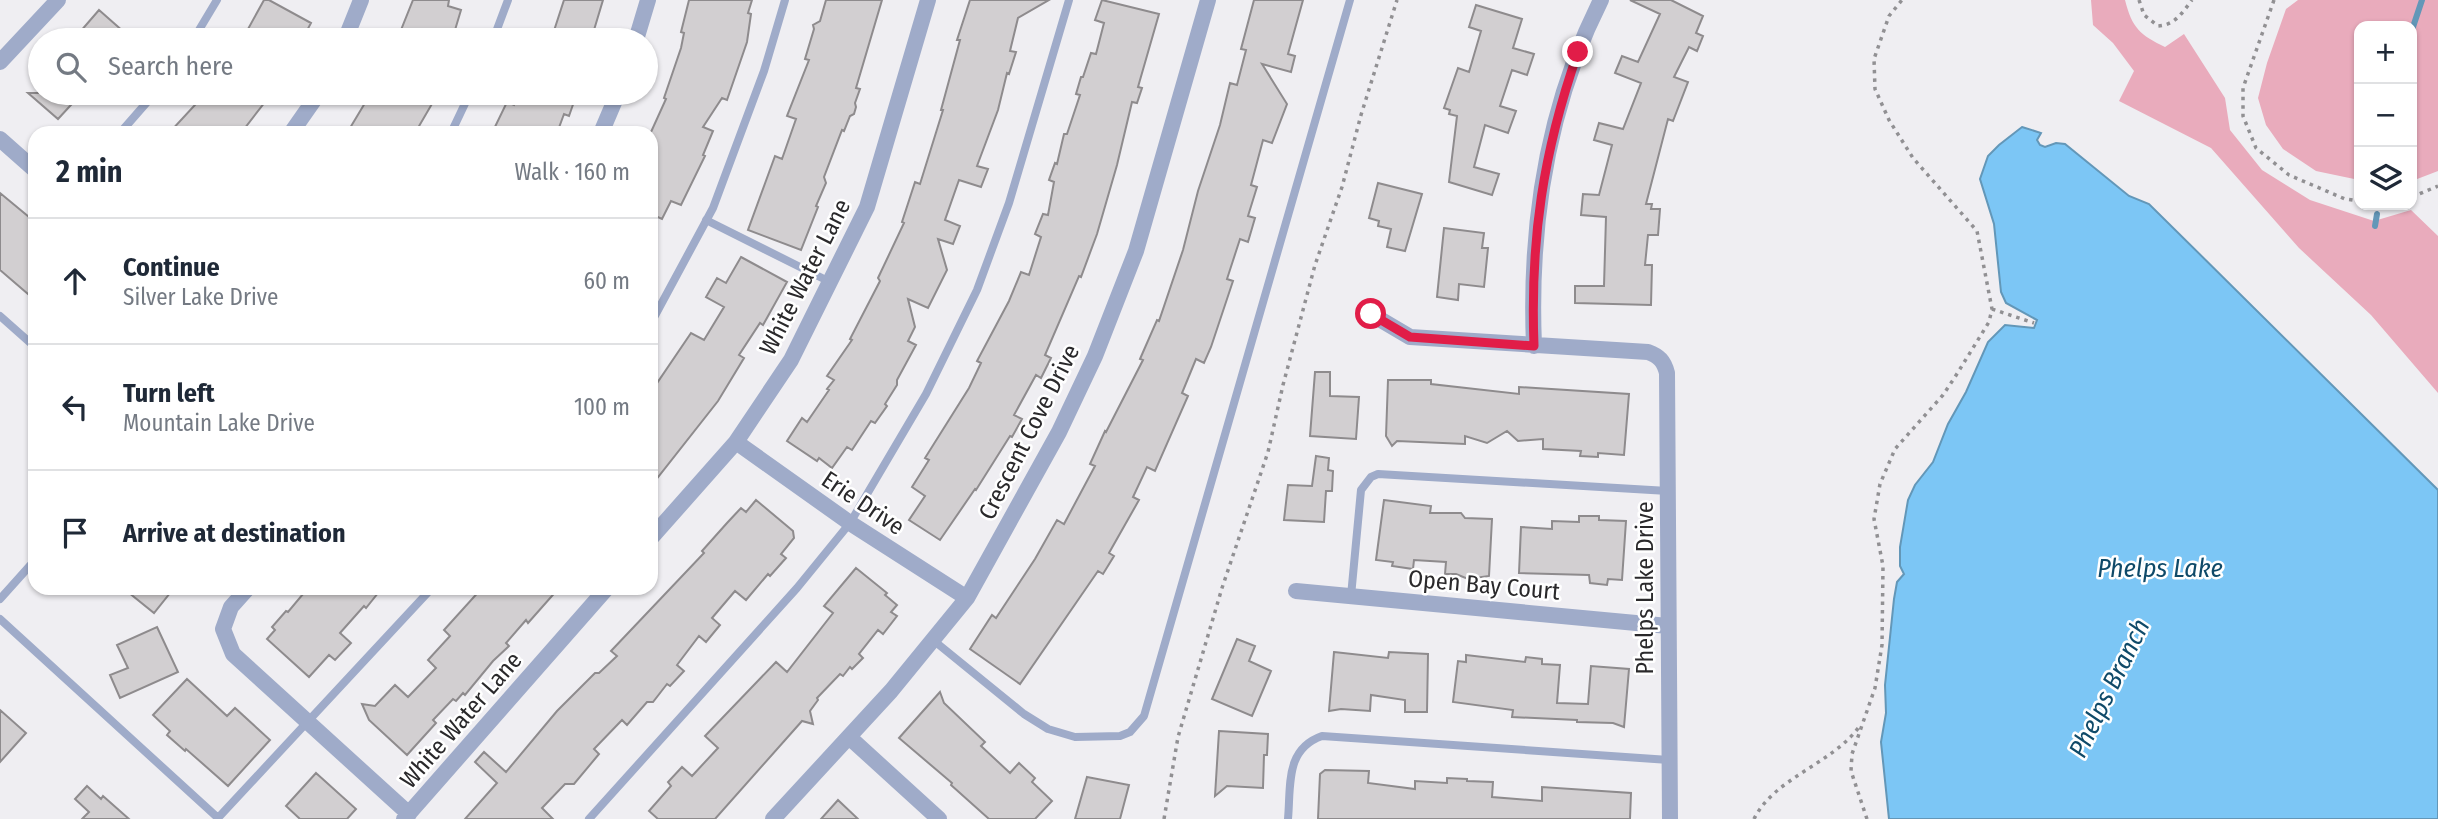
<!DOCTYPE html>
<html lang="en">
<head>
<meta charset="utf-8">
<style>
	:root { --surface:#fff; --page:#f2f2f3; --text:#1f2937; --muted:#747a83; --line:#e0e1e3 }
	body { margin:0; font-family:"Fira Sans Condensed",sans-serif; background:var(--page); color:var(--text) }
	.controls { position:absolute; right:21px; top:21px; display:grid; overflow:hidden; border-radius:14px; box-shadow:0 2px 5px #0004 }
	.controls button { width:63px; height:63px; display:grid; place-items:center; padding:0; border:0; border-bottom:2px solid var(--line); background:var(--surface); color:var(--text); font:35px sans-serif }
	.stop { position:absolute; width:21px; height:21px; margin:-16px; border:5px solid #e11d48; border-radius:50%; background:#fff }
	.stop.end { background:#e11d48; border-color:#fff; box-shadow:0 2px 7px #0008 }
	.list { margin:0; padding:0; list-style:none }
	h2 { display:flex; justify-content:space-between; align-items:center; height:91px; margin:0; padding:0 28px; font-size:30px }
	h2 small { font-size:23px; font-weight:400; color:var(--muted) }
	.list li { display:grid; grid-template-columns:46px 1fr auto; gap:21px; align-items:center; box-sizing:border-box; height:126px; padding:0 28px; border-top:2px solid var(--line) }
	.list b { display:block; font-size:26px; white-space:nowrap }
	.list p { margin:0; font-size:23px; white-space:nowrap; color:var(--muted) }
	.list em { font-size:23px; font-style:normal; color:var(--muted) }
	.icon { flex:none; width:38px; height:38px; fill:none; stroke:currentColor; stroke-width:2; stroke-linecap:round; stroke-linejoin:round }
	.map { position:relative; flex:none; width:2438px; height:819px; overflow:hidden }
	.search { position:absolute; background:var(--surface); box-shadow:0 2px 5px #0004; left:28px; top:28px; width:630px; height:77px; display:flex; align-items:center; gap:18px; box-sizing:border-box; padding:0 24px; border-radius:38px; color:var(--muted); font-size:26px }
	.panel { position:absolute; background:var(--surface); box-shadow:0 2px 5px #0004; left:28px; top:126px; width:630px; height:469px; border-radius:21px }
	.map>svg:first-child { display:block }
	.green { fill:#e9abbc }
	.water { fill:#7cc6f5; stroke:#6397b8; stroke-width:2 }
	.lines { fill:none; stroke-linecap:round; stroke-linejoin:round }
	.stream { stroke:#6397b8; stroke-width:6 }
	.building { fill:#d2cfd1; stroke:#8e8b8d; stroke-width:2 }
	.path { stroke:#919093; stroke-width:3.5; stroke-dasharray:3.5 5; stroke-linecap:butt }
	.lane { stroke:#9fabc9; stroke-width:8 }
	.street { stroke:#9fabc9; stroke-width:16 }
	.route { stroke:#e11d48; stroke-width:9 }
	.labels { text-anchor:middle; stroke-width:5; stroke-linejoin:round; paint-order:stroke }
	.street-label { font-size:24px; fill:#2a292b; stroke:#fff }
	.water-label { font-size:26px; font-style:italic; fill:#0f4a69; stroke:#fff }
</style>
</head>
<body>
<div class="map">
<svg width="2438" height="819" viewBox="0 0 2438 819">
	<rect width="100%" height="100%" fill="#efeef2"/>
	<path class="green" d="M2091,0H2125C2132,28 2140,35 2165,47L2184,34L2225,98L2230,130L2262,170L2310,200L2374,221L2411,210L2438,236V393L2371,315L2299,248L2211,148L2119,101L2134,71L2113,43L2093,25Z
		M2298,0H2438V171L2412,181V26H2359V180L2316,171L2283,149L2266,125L2258,98L2267,63L2286,9Z"/>
	<path class="water" d="M2022,127L2041,133L2037,140L2040,145L2045,147L2056,143L2065,144L2129,196L2149,204L2438,490V819H1889L1881,742L1886,713L1885,685L1894,599L1897,582L1904,574L1900,566V547L1908,500L1915,485L1933,462L1948,424L1966,392L1988,342L2005,325L2034,328L2037,320L2006,303L2001,292L1994,224L1980,179L1988,156L1999,145Z"/>
	<g class="lines">
		<path class="stream" d="M2412,30L2422,0
			M2375,226L2377,214"/>
	</g>
	<path class="building" d="M264,0H269L311,23L302,40H242Z
		M413,0H449L448,6L461,10L452,40H397Z
		M564,0H603L591,40H551Z
		M689,0H752L748,13L751,14L747,42L727,100L722,98L703,127L713,131L703,155L705,156L681,205L671,201L662,219L651,214V132L666,99L664,98L681,48L684,33L681,32Z
		M826,0H882L856,88L860,89L855,103L856,107L854,114L850,116L844,131L842,130L824,177L826,183L816,206L818,207L801,250L748,230L775,156L782,159L796,119L787,116L809,60L805,59L814,29L813,25L820,21Z
		M970,0H1049L1018,18L1010,51L1016,52L1009,74L1007,73L998,110L977,166L988,169L981,187L959,180L945,220L960,226L953,244L938,239L947,270L928,308L908,299L915,327L908,341L916,345L897,380V385L885,404L887,406L875,423L871,421L852,450L847,447L832,468L819,458L817,461L787,441L802,418L807,422L829,390L827,389L834,380L827,376L852,340L850,339L880,281L878,278L904,223L902,222L915,182L920,184L943,110H941L960,40H957Z
		M1102,0L1159,14L1138,87L1142,88L1137,103L1132,102L1117,165L1097,234L1081,277L1079,276L1045,355L1051,358L1041,378L1036,375L1014,415L1022,419L1012,437L1010,436L976,490L975,489L940,540L909,520L925,496L912,487L929,460L925,458L969,388L981,363L977,361L1009,301L1021,272L1029,275L1041,237L1035,234L1043,214L1048,215L1054,182L1049,180L1055,163L1057,164L1064,134H1067L1080,95L1076,94L1081,77H1083L1091,53L1096,54L1104,23L1095,20Z
		M1254,0H1303L1288,54L1295,56L1291,72L1262,64L1287,104L1272,143L1263,140L1251,185L1257,187L1248,216L1255,218L1248,242L1240,239L1227,279L1233,281L1211,347L1204,363L1196,359L1182,393L1188,396L1155,471L1147,467L1133,497L1139,500L1109,553L1114,556L1103,574L1098,571L1020,684L970,649L992,615L996,618L1035,559L1057,520L1064,524L1095,466L1090,464L1105,431L1106,432L1143,360L1140,359L1157,320L1159,321L1183,250L1198,191L1220,125L1230,83L1237,85L1246,50L1241,49Z
		M1630,0H1671L1703,16L1696,33L1703,36L1697,51L1689,47L1674,77L1688,82L1673,121L1668,119L1646,204H1652L1651,209H1660L1658,235H1648L1645,265H1652L1651,305L1575,303V286H1604L1606,217L1581,215L1583,194L1599,195L1612,145L1594,140L1599,123L1623,129L1641,83L1615,73L1622,56L1638,62L1660,14Z
		M1476,5L1522,19L1513,48L1534,54L1527,75L1512,70L1500,106L1516,111L1508,133L1485,125L1474,167L1499,174L1492,195L1449,182L1457,116L1449,114L1450,110L1444,108L1458,68L1469,72L1481,31L1469,27Z
		M99,10L133,40H73Z
		M28,93H82L58,119Z
		M206,93H272L241,133H169Z
		M371,93H428L436,97L415,133H347Z
		M519,93H577L569,116L564,114L557,133H492L507,102L514,105Z
		M1378,183L1422,194L1405,251L1387,247L1391,229L1378,226L1379,221L1369,218Z
		M0,193L35,222V300L0,270Z
		M1444,228L1484,233L1482,248H1488L1484,287L1459,284L1458,300L1437,297Z
		M741,257L787,282L763,325L760,323L739,355L744,358L718,401L651,486V387L655,386L691,333L704,340L724,307L706,297L717,278L726,283Z
		M1315,372H1330V396L1359,397L1356,439L1310,436Z
		M1388,380H1431V384L1519,394V387L1629,394L1624,455L1598,453V457L1580,456L1581,451L1543,449V439L1518,441L1507,431L1487,443L1465,436V444L1397,441L1392,446L1386,436Z
		M1316,456L1329,458L1328,470L1333,471L1332,491H1326L1324,522L1284,520L1288,485L1312,486Z
		M756,500L793,531L794,538L781,554L786,558L770,576L768,574L746,600L735,591L712,618L720,625L706,642L699,636L677,665L684,671L670,686L667,684L653,702H647L627,725L622,720L594,749L599,754L574,784H565L542,808L553,819H465L497,783L475,762L484,752L506,772L557,711L595,673H599L617,656L611,651L704,553L702,551L727,523L741,508L746,512Z
		M1384,500L1431,506L1430,513H1461L1465,518L1492,519L1489,576L1468,579L1456,574H1445L1446,562L1414,560L1413,569L1392,566L1393,562L1376,560Z
		M1579,516H1599V520L1626,521L1622,580L1608,579L1607,585L1590,583L1589,575L1519,573L1521,527L1552,529V521L1579,522Z
		M856,568L887,593L885,595L897,605L891,612L897,616L883,634L878,630L859,654L863,658L852,669L850,667L843,676L840,674L817,698L818,700L810,711L813,724L802,721L715,819H658L649,811L671,786L668,782L682,767L692,776L718,748L705,736L776,662L787,672L833,613L824,606Z
		M123,588H174L154,613Z
		M308,588H382L366,608L364,606L340,633L351,643L335,660L329,655L309,677L267,639L275,630L272,627L286,611L288,612Z
		M482,588H559L528,623L526,620L506,643L509,646L493,661L465,695L463,693L456,701L453,699L433,720L436,723L407,755L369,720L362,704L375,706L395,685L408,697L436,668L428,660L450,636L444,630Z
		M157,627L178,672L120,698L110,675L128,668L117,645Z
		M1237,639L1255,646L1249,661L1271,671L1252,716L1212,699Z
		M1334,652L1388,658L1389,652L1428,654L1427,712H1405V700L1371,695L1370,711L1341,709L1329,711Z
		M1466,655L1525,662L1526,657L1542,659V664L1560,665L1557,703L1588,704L1591,666L1629,669L1624,727L1613,723L1577,722V720L1512,717L1513,710L1453,702L1458,661L1466,662Z
		M187,679L227,716L235,708L270,740L228,786L186,749L185,751L167,735L170,731L153,715Z
		M940,692L944,703L985,742L981,746L1010,773L1019,763L1035,778L1032,782L1052,801L1035,819H989L951,785L952,783L899,738Z
		M0,710L26,733L0,762Z
		M1219,731L1268,734L1267,755H1264L1263,788L1227,786L1215,796Z
		M1325,770L1369,771L1368,783L1415,789V781L1447,783V778L1467,779V781L1493,782L1492,797L1542,801V787L1631,793L1630,819H1318L1320,774Z
		M316,773L356,809L347,819H300L286,806Z
		M1087,777L1129,785L1120,819H1075Z
		M87,786L101,799L103,796L129,819H82L89,812L75,799Z
		M838,800L858,819H821Z"/>
	<g class="lines">
		<path class="path" d="M2139,0L2144,15L2158,26C2175,25 2182,13 2192,0
			M2274,0L2243,88V116L2256,148L2289,175L2345,199L2359,201
			M2412,197L2438,186
			M1992,309L2034,323
			M1164,819L1178,737L1222,588L1268,452L1283,385L1315,265L1342,187L1361,115L1397,0
			M1754,819C1774,778 1832,764 1859,727
			M1867,819L1851,771L1852,754L1875,688L1882,645L1883,566L1874,519L1880,484L1895,449L1943,395L1955,377L1989,322L1992,309L1977,231L1913,158L1889,120L1875,89L1874,59L1889,16L1902,0"/>
		<path class="lane" d="M193,40L217,0
			M493,40L508,0
			M120,133L155,93
			M451,133L470,93
			M706,220L830,282
			M0,316L35,347
			M651,323L713,208L764,71L785,0
			M1351,596L1361,490L1371,477L1378,474L1668,491
			M0,599L35,560
			M0,619L218,818L217,819
			M933,640L1024,714L1048,729L1075,737L1120,736L1130,732L1144,716L1350,0
			M218,818L432,588
			M589,819L797,588L850,523L926,394L977,290L1009,203L1069,0
			M1288,819C1291,785 1285,749 1322,736L1669,760"/>
		<path class="street" d="M345,40L361,0
			M636,40L648,0
			M0,62L58,0
			M291,133L319,93
			M601,133L618,93
			M0,139L35,170
			M1371,314L1410,337L1648,352C1659,356 1664,361 1667,373L1670,819
			M1534,346C1529,227 1547,107 1601,0
			M736,442L850,523L967,598
			M651,538L736,442L791,360L867,207L928,0
			M248,588L231,607L223,629L233,654L409,814
			M1296,591L1668,626
			M849,737L939,819
			M404,819L607,588
			M773,819L891,691L967,598L1059,432L1095,356L1136,251L1208,0"/>
	</g>
	<g class="lines">
		<path class="route" d="M1371,314L1410,337L1534,346C1530,240 1543,152 1578,52"/>
	</g>
	<g class="labels">
		<g class="street-label">
			<text transform="translate(805 277) rotate(-63)" y="8">White Water Lane</text>
			<text transform="translate(1029 432) rotate(-63)" y="8">Crescent Cove Drive</text>
			<text transform="translate(863 503) rotate(34)" y="8">Erie Drive</text>
			<text transform="translate(1484 585) rotate(5)" y="8">Open Bay Court</text>
			<text transform="translate(1645 588) rotate(-90)" y="8">Phelps Lake Drive</text>
			<text transform="translate(461 720) rotate(-49)" y="8">White Water Lane</text>
		</g>
		<g class="water-label">
			<text x="2160" y="577">Phelps Lake</text>
			<text transform="translate(2109 688) rotate(-64)" y="9">Phelps Branch</text>
		</g>
	</g>
</svg>
<div class="controls">
<button>+</button>
<button>−</button>
<button><svg class="icon" aria-label="layers" viewBox="0 0 24 24"><path d="M12 4l9 5-9 5-9-5zM3 14l9 5 9-5"/></svg></button>
</div>
<div class="stop" style="left:1371px;top:314px"></div>
<div class="stop end" style="left:1578px;top:52px"></div>
<div class="search"><svg class="icon" aria-label="search" viewBox="0 0 24 24"><circle cx="10" cy="10" r="6"/><path d="M15 15l6 6"/></svg>Search here</div>
<section class="panel">
<h2>2 min<small>Walk · 160 m</small></h2>
<ul class="list">
<li><svg class="icon" aria-label="ahead" viewBox="0 0 24 24"><path d="M12 20V5M6 11l6-6 6 6"/></svg><div><b>Continue</b><p>Silver Lake Drive</p></div><em>60 m</em></li>
<li><svg class="icon" aria-label="left" viewBox="0 0 24 24"><path d="M17 20v-9H6M10 6l-5 5 5 5"/></svg><div><b>Turn left</b><p>Mountain Lake Drive</p></div><em>100 m</em></li>
<li><svg class="icon" aria-label="arrive" viewBox="0 0 24 24"><path d="M6 21V4h12l-3 4 3 4H6"/></svg><div><b>Arrive at destination</b></div></li>
</ul>
</section>
</div>
</body>
</html>
